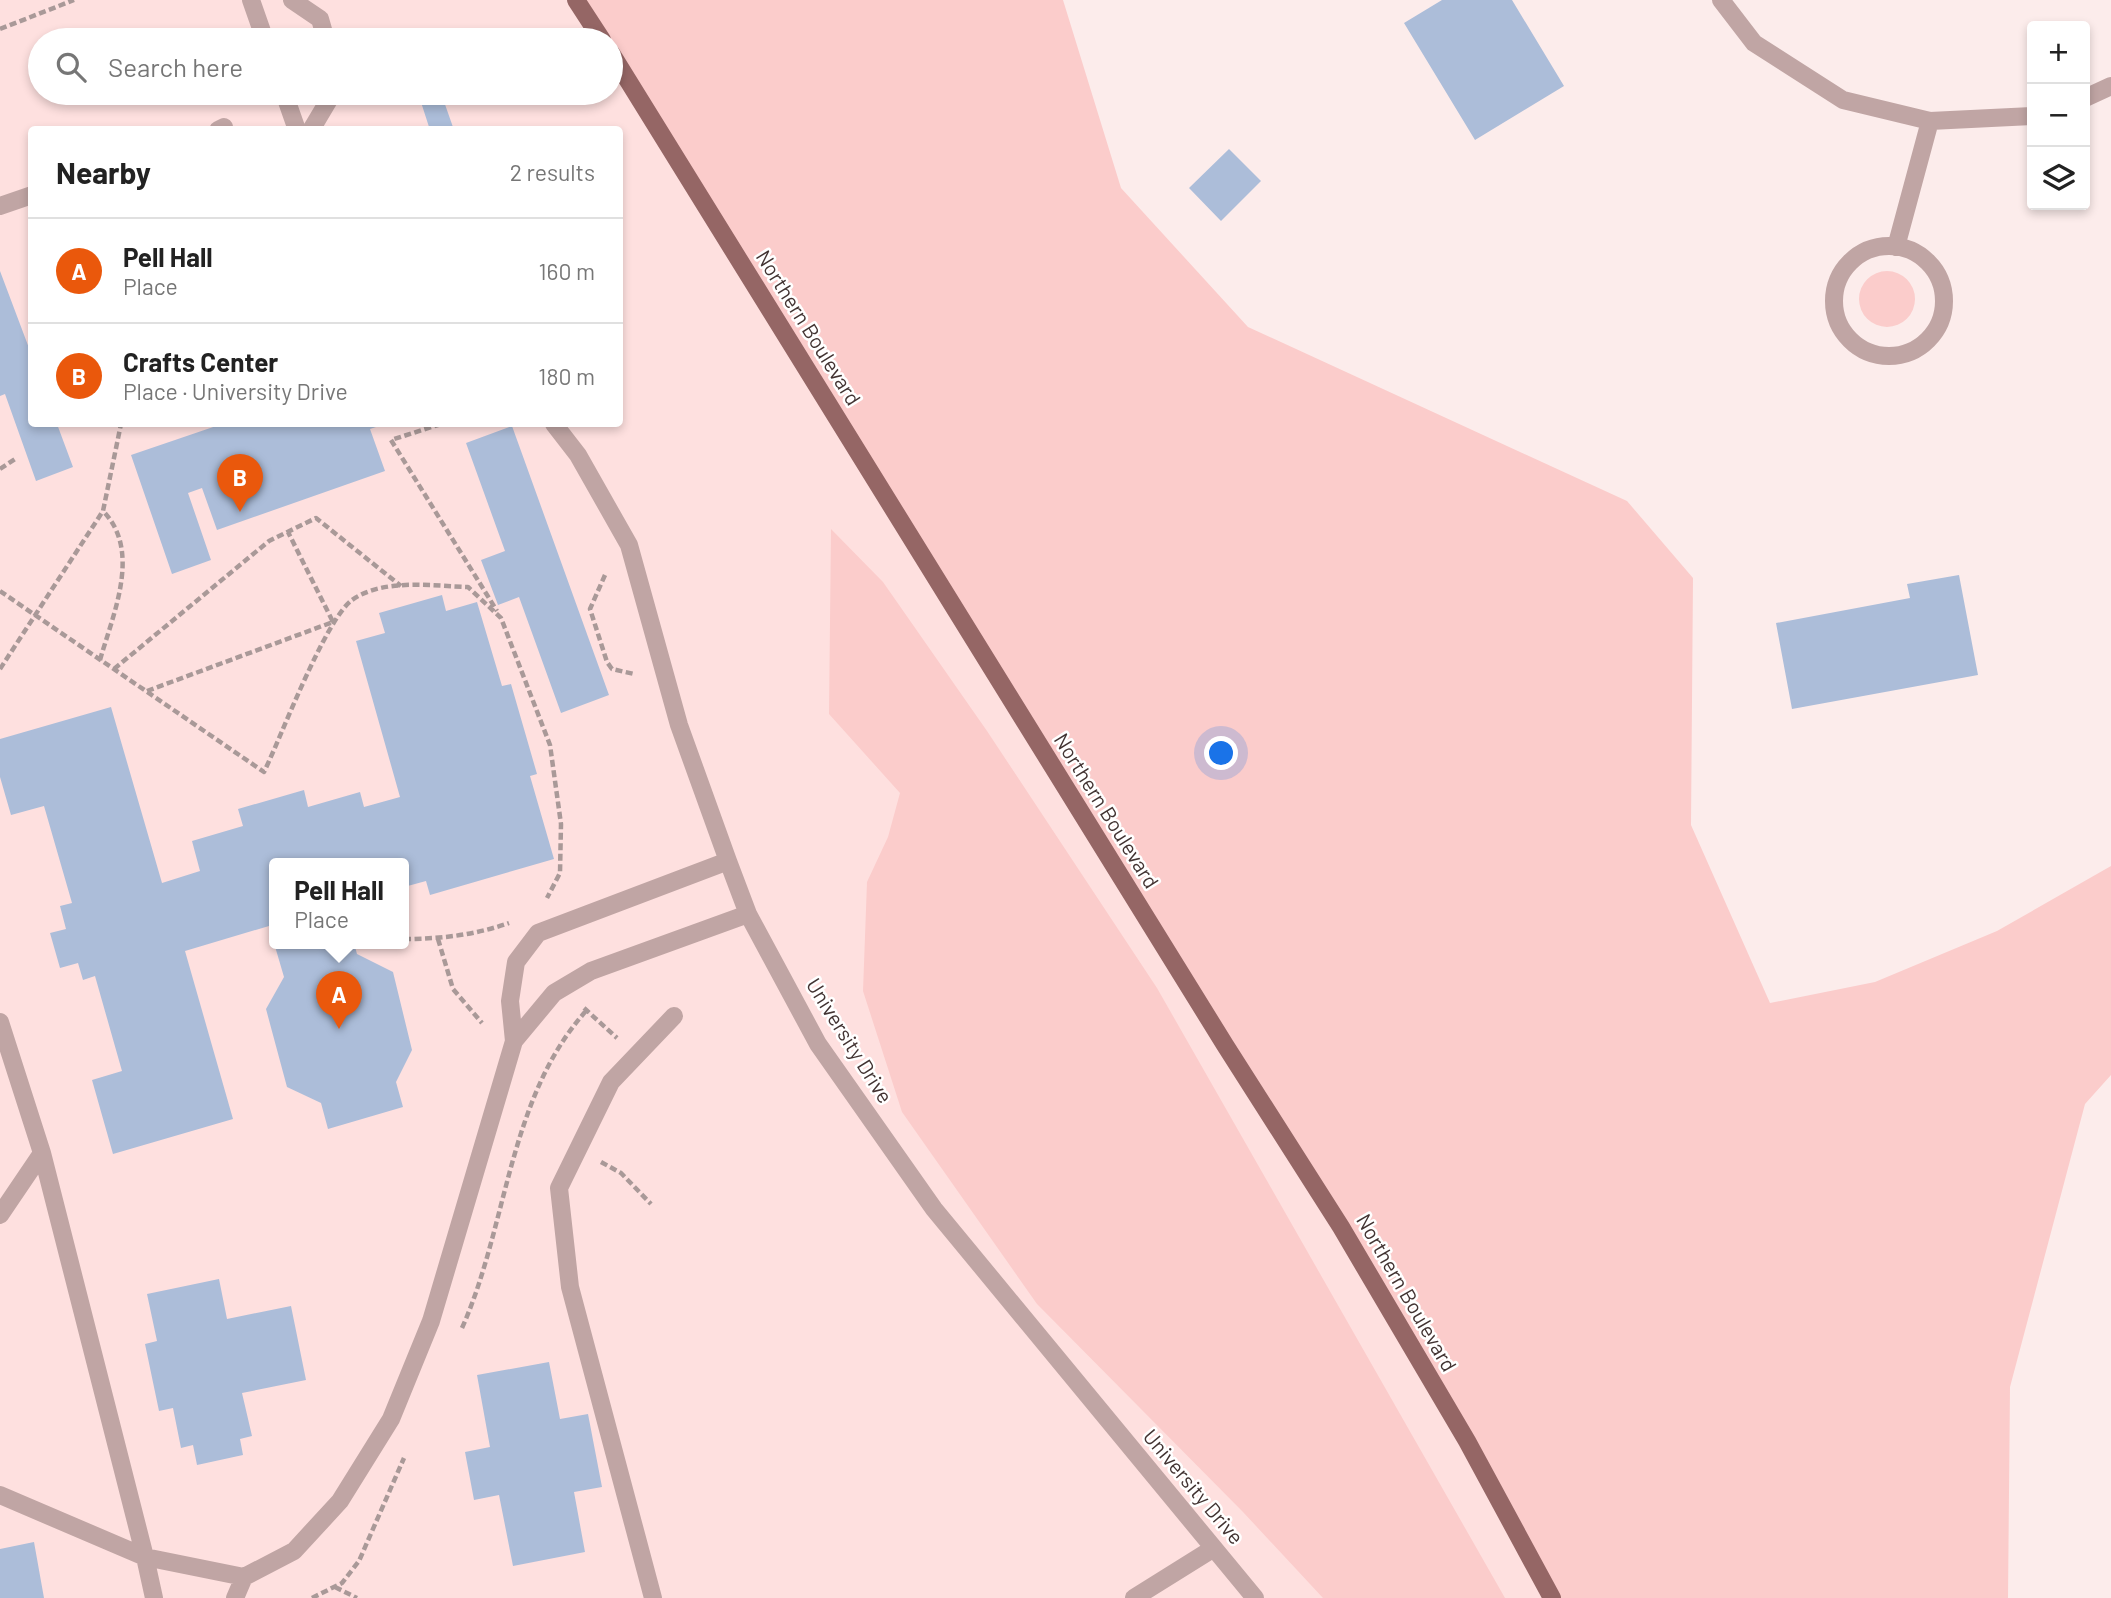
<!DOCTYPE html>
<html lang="en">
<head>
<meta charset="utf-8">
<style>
	:root { --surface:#fff; --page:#f2f2f2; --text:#222; --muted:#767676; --line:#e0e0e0; --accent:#ea580c }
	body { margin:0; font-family:Barlow,sans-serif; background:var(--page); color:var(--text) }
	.controls { position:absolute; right:21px; top:21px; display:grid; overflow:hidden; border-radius:7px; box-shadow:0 4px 10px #0003 }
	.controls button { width:63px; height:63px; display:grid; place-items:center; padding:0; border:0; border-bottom:2px solid var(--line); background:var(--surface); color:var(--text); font:35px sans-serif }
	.you { position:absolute; left:1222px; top:754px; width:24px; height:24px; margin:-18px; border:5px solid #fff; border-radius:50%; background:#1a73e8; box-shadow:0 0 0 10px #1a73e833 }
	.badge { display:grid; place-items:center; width:46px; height:46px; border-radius:50%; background:var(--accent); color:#fff; font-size:23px; font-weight:700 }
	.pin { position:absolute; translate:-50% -58px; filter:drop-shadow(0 2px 4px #0008) }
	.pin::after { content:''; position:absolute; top:37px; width:24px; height:21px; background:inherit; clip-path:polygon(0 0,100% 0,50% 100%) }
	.popup { position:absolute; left:269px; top:858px; width:140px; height:91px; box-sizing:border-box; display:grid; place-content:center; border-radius:7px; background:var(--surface); filter:drop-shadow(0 2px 5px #0005); font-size:23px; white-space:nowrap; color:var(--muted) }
	.popup b { font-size:26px; color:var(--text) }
	.popup::after { content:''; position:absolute; left:50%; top:100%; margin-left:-14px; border:14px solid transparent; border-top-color:var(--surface) }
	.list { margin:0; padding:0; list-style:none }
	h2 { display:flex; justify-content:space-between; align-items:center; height:91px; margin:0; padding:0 28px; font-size:30px }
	h2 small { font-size:23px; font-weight:400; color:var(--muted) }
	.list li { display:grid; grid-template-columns:46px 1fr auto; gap:21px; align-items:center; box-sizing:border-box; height:105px; padding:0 28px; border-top:2px solid var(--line) }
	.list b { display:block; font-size:26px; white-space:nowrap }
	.list p { margin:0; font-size:23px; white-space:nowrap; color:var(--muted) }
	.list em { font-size:23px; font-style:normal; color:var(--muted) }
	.icon { flex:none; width:38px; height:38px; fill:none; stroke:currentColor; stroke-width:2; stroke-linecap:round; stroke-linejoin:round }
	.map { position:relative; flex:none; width:2111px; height:1598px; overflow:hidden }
	.search { position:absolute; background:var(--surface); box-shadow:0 4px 10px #0003; left:28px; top:28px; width:595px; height:77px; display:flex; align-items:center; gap:18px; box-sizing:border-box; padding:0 24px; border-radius:38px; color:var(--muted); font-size:26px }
	.panel { position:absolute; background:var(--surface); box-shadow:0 4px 10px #0003; left:28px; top:126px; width:595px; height:301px; border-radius:7px }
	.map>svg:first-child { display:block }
	.built { fill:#fee0df; fill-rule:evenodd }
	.green { fill:#fbcccb }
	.building { fill:#acbdd9 }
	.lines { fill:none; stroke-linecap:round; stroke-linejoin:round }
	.path { stroke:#a99998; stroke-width:4.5; stroke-dasharray:7 3.5; stroke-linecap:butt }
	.minor { stroke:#c0a5a4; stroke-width:18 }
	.major { stroke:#956665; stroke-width:18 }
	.labels { text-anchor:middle; stroke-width:5; stroke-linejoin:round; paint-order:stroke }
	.street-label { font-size:21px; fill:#423332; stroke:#fff }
</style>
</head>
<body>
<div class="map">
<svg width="2111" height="1598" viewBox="0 0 2111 1598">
	<rect width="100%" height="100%" fill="#fceceb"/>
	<path class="built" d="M0,0H576L602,40H40V93H611V53L1225,1045L1552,1598H0ZM32,130H620V424H32ZM274,863H404V943H274Z"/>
	<path class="green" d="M576,0H1063L1121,188L1248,327L1627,501L1693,578L1691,825L1770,1003L1875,982L1997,931L2111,866V1075L2085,1104L2010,1387L2008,1598H1552L1467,1441L611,54V40H602Z
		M1859 299a28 28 0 1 1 56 0a28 28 0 1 1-56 0Z
		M831,529L883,582L987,731L1157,988L1505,1598H1323L1243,1512L1037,1304L902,1112L863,991L867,882L888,837L900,793L829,714Z"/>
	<path class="building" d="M1442,0H1512L1564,86L1475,140L1404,23Z
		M430,93H441L454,130H430L419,96Z
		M1229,149L1261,181L1221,221L1189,188Z
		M0,271L32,356V424H57L73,467L36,481L5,394L0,396Z
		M222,424H385L370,429L385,471L217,530L202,488L188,493L211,560L172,574L131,455Z
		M512,426L609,695L561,713L519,597L498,605L481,560L505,551L466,443Z
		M1959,575L1978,675L1792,709L1776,623L1910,598L1907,584Z
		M442,595L446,611L477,602L502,686L511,684L537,774L530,776L554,859L430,895L426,881L404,887V863H274V940L269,926L185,951L233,1119L113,1154L92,1080L122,1071L95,976L83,980L78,963L60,968L50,933L66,929L60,906L72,903L44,806L11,815L0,777V739L111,707L162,883L200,871L192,841L243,826L238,809L304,790L308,807L360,792L364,807L400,797L356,641L385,633L379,613Z
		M274,943H354L357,954L393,972L412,1050L396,1082L403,1107L328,1129L321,1103L287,1087L266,1009L284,977Z
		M219,1279L227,1319L291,1306L306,1380L242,1393L252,1436L240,1439L243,1455L197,1465L193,1445L181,1448L173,1408L159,1411L145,1344L157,1341L147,1294Z
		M549,1362L560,1419L588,1414L602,1487L574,1492L585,1552L513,1566L499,1495L474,1500L465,1452L490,1447L477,1375Z
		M34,1542L44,1598H0V1549Z"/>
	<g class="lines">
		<path class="path" d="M0,29L74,0
			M441,424L391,440L497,611
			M0,469L15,459
			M605,575L590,609L607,662L612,669L634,674
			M0,591L264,772C281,737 325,620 352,600C383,578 433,586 468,587L501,618L550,745L561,824L560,873L547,898
			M100,660C113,614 142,551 103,511
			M0,669L103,511L121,424
			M114,669L269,541L316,518L401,586
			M147,691L333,622L288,532
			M404,939C440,939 475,935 509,923
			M438,939L453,989L482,1023
			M584,1008L617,1038
			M601,1162L621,1173L651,1204
			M462,1328C508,1225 508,1098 586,1011
			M335,1587L357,1598
			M312,1598L342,1583L359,1561L404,1458"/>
		<path class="minor" d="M251,0L265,40
			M292,0L320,19L326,40
			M1721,0L1754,43L1843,100L1930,121L2032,116
			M284,93L297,130
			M2085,98L2111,86
			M218,130L224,127
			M311,130L333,93
			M0,206L32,195
			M1834 301a55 55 0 1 1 110 0a55 55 0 1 1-110 0Z
			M1896,247L1930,121
			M554,424L578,455L629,545L679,725L728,861L748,914L818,1044L934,1209L1255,1598
			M0,1022L42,1153L145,1557L244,1577L294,1551L340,1501L391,1419L431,1321L514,1041L554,993L591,971L748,914
			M514,1041L510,1001L516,962L538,933L728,861
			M0,1215L42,1153
			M0,1495L145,1557L154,1598
			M235,1598L244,1577
			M653,1598L570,1287L559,1188L611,1082L674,1016
			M1134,1598L1214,1548"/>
		<path class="major" d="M576,0L602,40
			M611,53L1225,1045L1341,1227L1467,1441L1552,1598"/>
	</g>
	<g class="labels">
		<g class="street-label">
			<text transform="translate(808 328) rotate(58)" y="7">Northern Boulevard</text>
			<text transform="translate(1106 811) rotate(58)" y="7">Northern Boulevard</text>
			<text transform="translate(849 1041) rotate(58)" y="7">University Drive</text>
			<text transform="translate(1406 1293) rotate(60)" y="7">Northern Boulevard</text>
			<text transform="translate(1193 1487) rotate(50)" y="7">University Drive</text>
		</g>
	</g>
</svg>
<div class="controls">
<button>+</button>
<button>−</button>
<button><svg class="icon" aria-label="layers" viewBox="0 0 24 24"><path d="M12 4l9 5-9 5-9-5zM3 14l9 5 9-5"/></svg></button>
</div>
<div class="you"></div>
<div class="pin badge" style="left:339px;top:1029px">A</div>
<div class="popup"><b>Pell Hall</b>Place</div>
<div class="pin badge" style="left:240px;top:512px">B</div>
<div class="search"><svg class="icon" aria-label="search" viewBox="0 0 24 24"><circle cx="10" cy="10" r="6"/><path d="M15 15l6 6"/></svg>Search here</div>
<section class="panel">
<h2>Nearby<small>2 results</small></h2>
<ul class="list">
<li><span class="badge">A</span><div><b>Pell Hall</b><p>Place</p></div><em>160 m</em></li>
<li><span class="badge">B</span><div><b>Crafts Center</b><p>Place · University Drive</p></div><em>180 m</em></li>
</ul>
</section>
</div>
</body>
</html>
